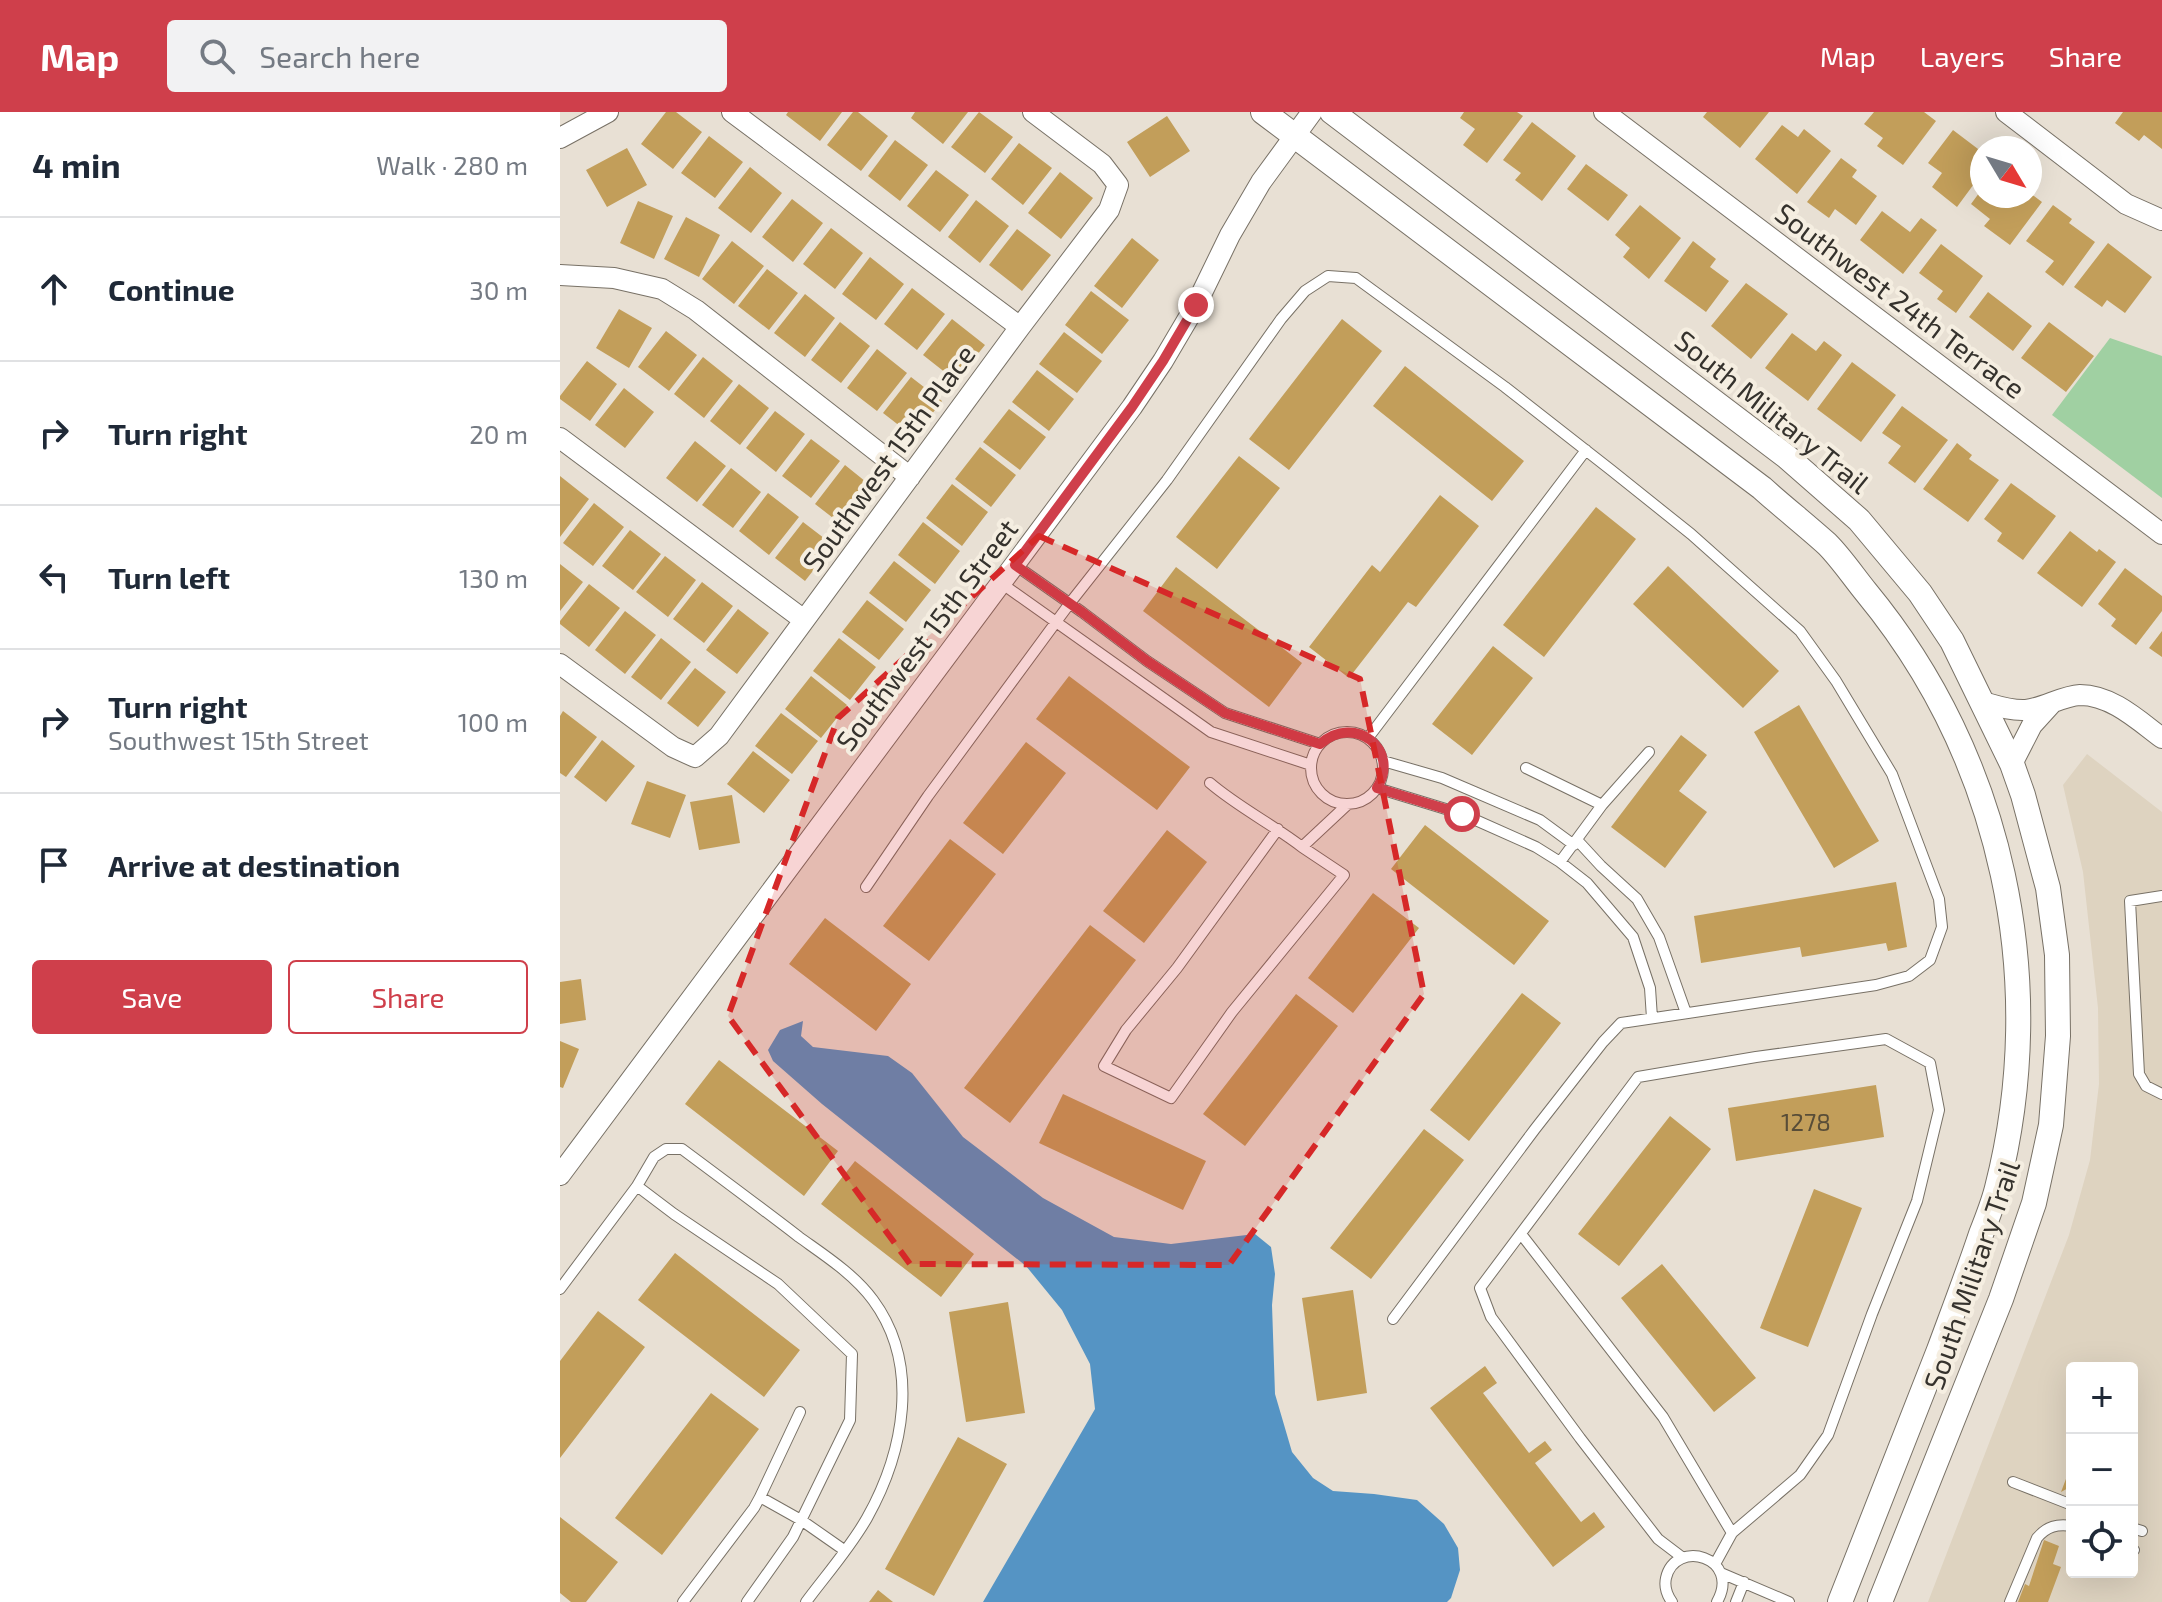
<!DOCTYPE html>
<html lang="en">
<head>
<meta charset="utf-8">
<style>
	:root { --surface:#fff; --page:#f2f2f3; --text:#1f2937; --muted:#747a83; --line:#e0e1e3; --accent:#cf3f4b }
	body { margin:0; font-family:"Exo 2",sans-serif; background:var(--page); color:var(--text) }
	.controls { position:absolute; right:24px; bottom:24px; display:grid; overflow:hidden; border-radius:8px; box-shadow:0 8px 32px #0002 }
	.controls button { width:72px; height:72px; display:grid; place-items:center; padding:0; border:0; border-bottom:2px solid var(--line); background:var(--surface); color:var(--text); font:40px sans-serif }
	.compass { position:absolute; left:1410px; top:24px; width:72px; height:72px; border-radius:50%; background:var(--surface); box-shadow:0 8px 32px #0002; rotate:128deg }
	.stop { position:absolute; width:24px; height:24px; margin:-18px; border:6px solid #cf3f4b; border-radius:50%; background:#fff }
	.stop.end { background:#cf3f4b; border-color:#fff; box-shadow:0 2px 8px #0008 }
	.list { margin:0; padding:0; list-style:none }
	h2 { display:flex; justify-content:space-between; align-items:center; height:104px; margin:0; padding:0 32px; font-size:34px }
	h2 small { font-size:26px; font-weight:400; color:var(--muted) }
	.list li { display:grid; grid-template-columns:52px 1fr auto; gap:24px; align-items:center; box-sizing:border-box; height:144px; padding:0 32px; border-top:2px solid var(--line) }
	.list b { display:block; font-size:30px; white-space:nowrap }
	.list p { margin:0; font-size:26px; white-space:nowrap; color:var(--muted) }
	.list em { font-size:26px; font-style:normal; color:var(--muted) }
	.actions { display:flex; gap:16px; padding:24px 32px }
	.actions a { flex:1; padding:18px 0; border:2px solid var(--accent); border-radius:8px; text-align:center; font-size:28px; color:var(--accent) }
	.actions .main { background:var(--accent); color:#fff }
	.icon { flex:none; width:44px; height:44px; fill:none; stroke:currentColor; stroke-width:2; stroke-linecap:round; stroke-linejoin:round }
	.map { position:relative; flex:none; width:1602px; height:1490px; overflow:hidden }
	header { display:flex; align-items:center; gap:48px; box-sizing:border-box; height:112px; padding:0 40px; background:var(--accent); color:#fff }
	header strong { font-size:38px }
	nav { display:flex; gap:44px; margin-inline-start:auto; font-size:28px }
	.search { width:560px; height:72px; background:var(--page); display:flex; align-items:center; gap:20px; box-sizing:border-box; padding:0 28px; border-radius:8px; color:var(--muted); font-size:30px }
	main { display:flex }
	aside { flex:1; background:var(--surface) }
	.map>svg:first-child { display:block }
	.built { fill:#ded3c0; fill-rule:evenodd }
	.green { fill:#a0d0a2 }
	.water { fill:#5594c4 }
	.building { fill:#c29e5a }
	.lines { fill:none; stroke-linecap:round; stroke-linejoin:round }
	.service-casing { stroke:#787166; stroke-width:12 }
	.minor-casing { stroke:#787166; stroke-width:22 }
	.tertiary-casing { stroke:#787166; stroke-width:26 }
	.service { stroke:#fff; stroke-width:10 }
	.minor { stroke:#fff; stroke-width:20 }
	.tertiary { stroke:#fff; stroke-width:24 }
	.route { stroke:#cf3f4b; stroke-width:10 }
	.marked { fill:#d62828; fill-opacity:0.2; stroke:#d62828; stroke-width:6; stroke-dasharray:16 10; stroke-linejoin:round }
	.labels { text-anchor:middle; stroke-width:8; stroke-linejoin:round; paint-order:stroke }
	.number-label { font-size:24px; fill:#584d38 }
	.street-label { font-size:28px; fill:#35322d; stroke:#f5eee1 }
</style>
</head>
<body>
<header>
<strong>Map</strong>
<div class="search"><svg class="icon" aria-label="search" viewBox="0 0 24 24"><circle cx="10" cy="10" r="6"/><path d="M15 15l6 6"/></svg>Search here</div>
<nav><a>Map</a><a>Layers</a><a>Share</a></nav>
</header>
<main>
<aside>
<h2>4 min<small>Walk · 280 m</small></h2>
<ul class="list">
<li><svg class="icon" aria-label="ahead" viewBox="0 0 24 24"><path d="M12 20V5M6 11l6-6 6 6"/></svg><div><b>Continue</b></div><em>30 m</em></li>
<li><svg class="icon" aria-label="right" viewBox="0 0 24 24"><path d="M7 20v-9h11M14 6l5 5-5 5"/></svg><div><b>Turn right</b></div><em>20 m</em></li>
<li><svg class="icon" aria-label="left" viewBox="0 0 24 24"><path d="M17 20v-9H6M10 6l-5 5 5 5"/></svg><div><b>Turn left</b></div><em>130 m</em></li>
<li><svg class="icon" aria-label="right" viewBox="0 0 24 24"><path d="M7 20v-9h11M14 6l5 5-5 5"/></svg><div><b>Turn right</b><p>Southwest 15th Street</p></div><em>100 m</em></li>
<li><svg class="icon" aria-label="arrive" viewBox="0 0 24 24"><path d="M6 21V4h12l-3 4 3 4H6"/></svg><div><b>Arrive at destination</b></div></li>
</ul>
<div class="actions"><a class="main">Save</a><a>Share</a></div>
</aside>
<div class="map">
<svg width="1602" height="1490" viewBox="0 0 1602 1490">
	<rect width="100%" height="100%" fill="#e8e0d4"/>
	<path class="built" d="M1527,642L1602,700V1490H1368L1509,1123L1530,1048L1539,972L1538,896L1523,760L1503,673ZM1512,1256H1572V1460H1512Z"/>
	<path class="green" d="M1550,226L1602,244V386L1492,303Z"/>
	<path class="water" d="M243,909L241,924L253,935L328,944L352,961L403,1025L483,1086L554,1125L611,1132L695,1122L711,1135L715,1162L712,1193L715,1282L732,1340L753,1366L773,1379L814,1382L857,1388L884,1412L898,1436L900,1458L891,1486L887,1490H423L535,1297L530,1252L502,1198L466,1154L262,992L213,949L208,938L220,918Z"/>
	<path class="building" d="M106,0H116L142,20L113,57L81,32Z
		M228,0H282L260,29L226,3Z
		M293,0H298L328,24L301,59L267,33Z
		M355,0H408L383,32L351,6Z
		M419,0L453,25L425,61L391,35Z
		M904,0H957L963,4L927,51L903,33L915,17L900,6Z
		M1147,0H1209L1180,36L1143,5Z
		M1314,0H1364L1376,9L1343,53L1317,34L1323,26L1304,12Z
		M1563,0H1602V37L1584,23L1579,29L1555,11Z
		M607,4L630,39L590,65L567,30Z
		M972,10L1016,44L982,89L955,68L961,61L943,48Z
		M1222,13L1238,25L1244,17L1271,39L1237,82L1195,47Z
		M1393,18L1422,40V61L1397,95L1372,75L1382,61L1368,51Z
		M149,24L183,50L155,86L121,61Z
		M335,28L368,53L340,89L308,64Z
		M459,31L492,56L463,93L431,67Z
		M67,36L87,73L47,95L26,58Z
		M1281,46L1297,58L1292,65L1317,84L1296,113L1275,97L1269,106L1247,90Z
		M1026,52L1068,83L1048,109L1007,77Z
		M190,55L222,81L191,121L158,96Z
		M376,58L409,83L380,120L347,94Z
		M500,60L533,86L501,127L468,101Z
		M1422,77V84H1470V81L1482,90L1450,133L1424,114L1430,107L1411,92Z
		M232,87L263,111L233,150L202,125Z
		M416,88L449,114L420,151L388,125Z
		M78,89L113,104L94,147L60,131Z
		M1080,93L1121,126L1089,167L1063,145L1070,136L1055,123Z
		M1493,93L1512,107L1509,111L1535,130L1503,174L1485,160L1494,149L1466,129Z
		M1322,99L1350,120L1361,106L1377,118L1343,162L1300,128Z
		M126,105L160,123L139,165L104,147Z
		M271,116L303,141L275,177L243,152Z
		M457,117L491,143L462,179L429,153Z
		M572,126L599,148L562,196L534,174Z
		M172,129L204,154L174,192L142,167Z
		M1133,129L1156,147L1150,155L1169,169L1146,200L1104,169Z
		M1548,131L1592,165L1565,201L1547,188L1542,195L1514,175Z
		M1381,132L1423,164L1396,201L1377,187L1383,179L1359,161Z
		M310,145L344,172L316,208L282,182Z
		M207,157L238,181L209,218L178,194Z
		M1186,171L1228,202L1191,247L1151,214Z
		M352,176L385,202L357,238L324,212Z
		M531,179L569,208L542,242L505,213Z
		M1428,180L1472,214L1453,239L1409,205Z
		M245,182L275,206L245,245L214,221Z
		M59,197L92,216L69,256L36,236Z
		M392,207L425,233L396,269L363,243Z
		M782,207L822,239L729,358L689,327Z
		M280,210L310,234L281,271L251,248Z
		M1489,210L1534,244L1506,280L1461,246Z
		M106,219L137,243L109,279L78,255Z
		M504,220L542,249L517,281L479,252Z
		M1232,221L1256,239L1264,229L1282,243L1248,289L1205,256Z
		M317,237L347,261L317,299L287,276Z
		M143,245L173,269L144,306L114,282Z
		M27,249L57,272L30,309L0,287V284Z
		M1292,250L1336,283L1301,330L1257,297Z
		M845,254L964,349L932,389L813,294Z
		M477,258L514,287L489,319L452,290Z
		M351,265L382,289L354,325L323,301Z
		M179,272L209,296L180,333L150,309Z
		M64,276L94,300L65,336L35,313Z
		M1342,294L1388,328L1355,371L1328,351L1341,334L1322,321Z
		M449,297L486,325L460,358L423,330Z
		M215,299L245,322L216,360L186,336Z
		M251,327L280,349L251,386L222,364Z
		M135,329L166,354L137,390L106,366Z
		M1397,331L1412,343L1409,347L1439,368L1408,410L1363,377Z
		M420,335L456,363L431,395L395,367Z
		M679,344L720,376L657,457L616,425Z
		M285,353L316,378L286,416L255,392Z
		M171,356L201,380L173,416L142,393Z
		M0,364L29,387L0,425Z
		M1451,371L1496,404L1463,448L1437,429L1442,421L1424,407Z
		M392,372L428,400L402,434L366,406Z
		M208,381L239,405L209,443L179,419Z
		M880,383L919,414L856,495L848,490L789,566L749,535L812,453L820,460Z
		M34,391L64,415L33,454L3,431Z
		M1036,395L1076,427L984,545L943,513Z
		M243,410L273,433L245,469L215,446Z
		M363,410L400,439L375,472L338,443Z
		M70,418L101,442L73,478L42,454Z
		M1510,419L1537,440L1539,437L1556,450L1522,495L1477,461Z
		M105,444L136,468L108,505L76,480Z
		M334,449L371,478L346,510L309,481Z
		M0,452L23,470L0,499Z
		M1108,454L1219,559L1183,596L1073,492Z
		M616,455L742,551L709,595L583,499Z
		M1565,456L1602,484V499L1576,533L1551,514L1556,507L1538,492Z
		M142,470L173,494L144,531L113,507Z
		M29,472L60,496L29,535L0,512V509Z
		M307,488L344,517L319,548L282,520Z
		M178,497L209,521L177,562L146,538Z
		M65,499L96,523L65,562L35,538Z
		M1602,519V545L1589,536Z
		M101,526L131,550L101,588L71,565Z
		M279,526L316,555L290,588L253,559Z
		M933,534L973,566L912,643L872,612Z
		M135,556L166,580L138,615L107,591Z
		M251,564L287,593L261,626L225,597Z
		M509,564L630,655L597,698L476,607Z
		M1239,593L1319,729L1274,756L1194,620Z
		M3,599L37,625L6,665L0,661V604Z
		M221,601L258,629L232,662L195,634Z
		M1121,623L1147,643L1119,679L1147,700L1105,756L1051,715Z
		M42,628L75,654L46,690L14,665Z
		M466,630L506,661L443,742L403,711Z
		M193,639L230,668L204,701L167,672Z
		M87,669L126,683L110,726L71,712Z
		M172,683L180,731L139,738L130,690Z
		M865,713L989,809L954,853L831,757Z
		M607,718L647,750L584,831L543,799Z
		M390,727L436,762L369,849L323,814Z
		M1336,770L1347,835L1328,839L1326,831L1242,845L1240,835L1141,851L1134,804Z
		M813,781L859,816L793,901L748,866Z
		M265,806L351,872L316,919L229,852Z
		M530,813L576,848L450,1011L404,976Z
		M21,867L26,908L0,912V870Z
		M962,881L1001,911L909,1029L870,998Z
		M736,882L778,914L685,1034L643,1002Z
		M0,929L19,937L3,976L0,975Z
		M159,948L278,1039L244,1084L125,992Z
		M1316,973L1324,1025L1176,1049L1168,996Z
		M503,982L646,1049L623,1098L479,1031Z
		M1110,1004L1151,1037L1059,1154L1018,1122Z
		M864,1017L904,1048L811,1167L770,1136Z
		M295,1049L414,1142L381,1185L261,1092Z
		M1254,1077L1302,1096L1248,1235L1200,1216Z
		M115,1141L240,1238L204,1285L78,1188Z
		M1102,1152L1196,1266L1154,1300L1061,1186Z
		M793,1178L807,1281L757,1289L742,1186Z
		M448,1190L465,1301L406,1310L389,1200Z
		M38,1199L85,1235L0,1346V1249Z
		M925,1254L937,1271L923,1281L969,1341L985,1329L992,1338L975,1351L1021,1410L1034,1400L1045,1415L993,1455L870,1296Z
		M151,1281L199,1317L102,1443L55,1406Z
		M398,1325L447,1352L374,1484L325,1457Z
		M1512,1342V1374L1501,1380L1509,1359L1506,1358Z
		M0,1405L58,1450L26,1490H11L0,1481Z
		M1484,1428L1499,1434L1493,1452L1501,1455L1488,1490H1458L1465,1472L1469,1474Z
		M318,1478L333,1490H309Z"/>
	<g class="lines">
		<g class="service-casing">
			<path id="service" d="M455,453L522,500L587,549L665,601L760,632
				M441,471L651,620L751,653
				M751 656a36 36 0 1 1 72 0a36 36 0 1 1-72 0Z
				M808,626L1026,338
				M823,649L882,666L980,708L1014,733
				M966,656L1042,693L1000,750
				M650,671C678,695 712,712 742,735L788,692
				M817,676L902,702L976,735L1000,750L1027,771L1073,825L1090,876L1092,906
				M1042,693L1089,640
				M718,717L617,856L566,918L544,954L611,986L672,900L784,763L742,735
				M1017,728L1041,754L1077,787L1099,825L1126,901
				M306,775L368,684L510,491L607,368L721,207L745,179L768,164L796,166L945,275L1051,358L1131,422L1240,519L1276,569L1332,662L1379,787L1382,815L1370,848L1349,864L1316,873L1061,911L1043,930L975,1017L833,1207
				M1602,784L1570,789L1579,962L1586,974L1602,982
				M77,1074L114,1102L218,1172L292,1242L290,1308L233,1425L187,1490
				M961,1122L1103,1305L1172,1421
				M0,1177L77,1074L94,1045L106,1037H122C161,1066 200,1095 239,1125C264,1143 294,1162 313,1188C361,1253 344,1340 307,1406C290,1436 266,1463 246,1490
				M1453,1370L1512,1393
				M200,1385L240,1300
				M1572,1416L1582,1419
				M1572,1437L1574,1438
				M1123,1446L1098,1427L1020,1326L931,1205L920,1176L1078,965L1196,945L1326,927L1370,951L1379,998L1357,1089L1312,1202L1268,1323L1240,1363L1172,1421L1155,1452
				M1161,1461L1229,1490
				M123,1490L194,1396L200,1385L241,1408L284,1438
				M1112,1490C1107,1483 1104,1475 1106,1466C1115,1426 1182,1445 1157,1490
				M1176,1490L1184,1470
				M1450,1490L1477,1426C1487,1414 1497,1412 1512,1414"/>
		</g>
		<g class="minor-casing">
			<path id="minor" d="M172,0L460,215
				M1044,0L1602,422
				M1446,0L1566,92L1602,108
				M0,26L48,0
				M0,163L54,166L102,177L136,198L350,365
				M0,326L244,508
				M0,552L113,635L135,645L159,624L460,215L549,98L558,73L542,52L473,0
				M1423,590C1437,594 1451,599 1466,598C1484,596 1502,584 1520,583C1552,583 1579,609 1602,626
				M1452,652L1472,613L1492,591
				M0,1063L572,295L603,249L636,193L670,123L701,70L752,0"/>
		</g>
		<g class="tertiary-casing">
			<path id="tertiary" d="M703,0L1202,376C1223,395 1246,413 1267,432C1281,446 1293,464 1306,480C1443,646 1490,868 1437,1076C1433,1092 1427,1107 1421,1122C1408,1161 1393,1200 1379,1238C1346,1322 1313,1406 1280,1490
				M772,0L1227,345L1299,408L1360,481L1392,529L1452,652L1463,683L1488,776L1497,843L1498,924L1491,1013L1474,1091L1441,1187L1320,1490"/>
		</g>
		<use href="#service" class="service"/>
		<use href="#minor" class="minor"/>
		<use href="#tertiary" class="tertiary"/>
	</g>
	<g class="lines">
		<path class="route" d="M636,193L603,249L572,295L455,453L522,500L587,549L665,601L760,632C795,601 841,638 817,676L902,702"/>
	</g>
	<path class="marked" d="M479,424L800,567L864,882L669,1153L350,1152L168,904L278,606Z"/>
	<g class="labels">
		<g class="number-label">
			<text x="1246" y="1019">1278</text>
		</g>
		<g class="street-label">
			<text transform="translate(1340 189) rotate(37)" y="10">Southwest 24th Terrace</text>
			<text transform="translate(1212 300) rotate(39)" y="10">South Military Trail</text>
			<text transform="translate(329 346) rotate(-54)" y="10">Southwest 15th Place</text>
			<text transform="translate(367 523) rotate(-53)" y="10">Southwest 15th Street</text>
			<text transform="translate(1412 1163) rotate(-71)" y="10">South Military Trail</text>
		</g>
	</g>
</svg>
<div class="controls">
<button>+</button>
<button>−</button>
<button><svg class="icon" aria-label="locate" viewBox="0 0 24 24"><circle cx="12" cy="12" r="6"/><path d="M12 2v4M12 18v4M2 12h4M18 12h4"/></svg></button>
</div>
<svg class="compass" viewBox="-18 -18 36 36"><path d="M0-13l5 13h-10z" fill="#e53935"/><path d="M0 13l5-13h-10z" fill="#747a83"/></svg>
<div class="stop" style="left:902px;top:702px"></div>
<div class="stop end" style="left:636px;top:193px"></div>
</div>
</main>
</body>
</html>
